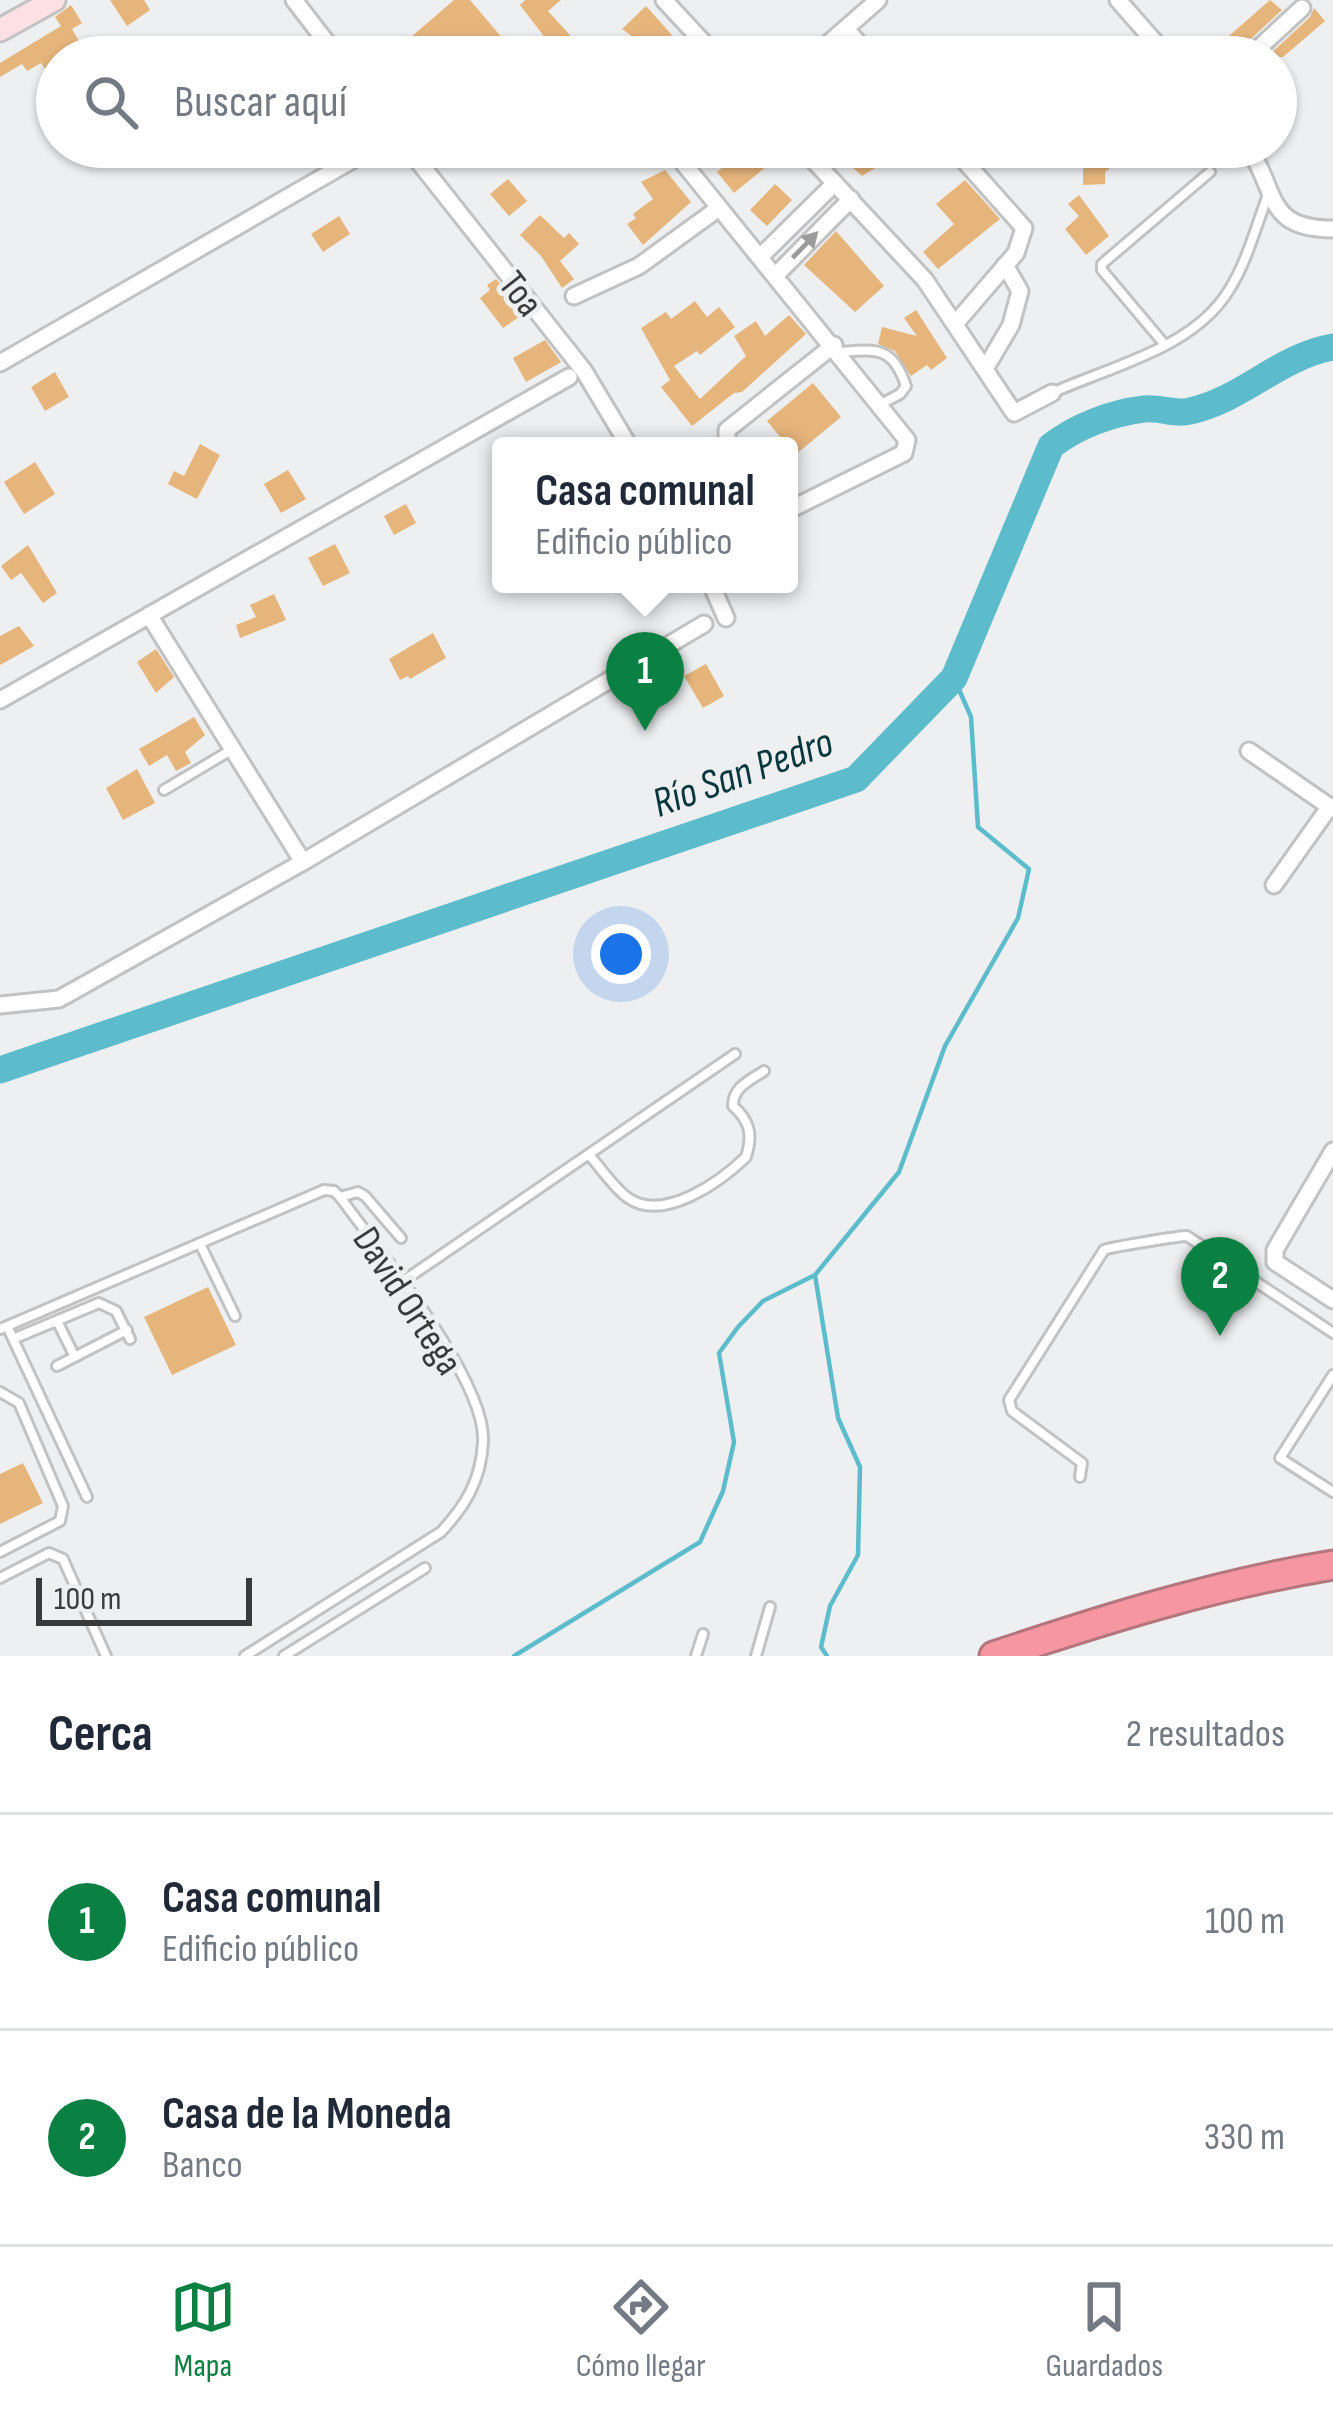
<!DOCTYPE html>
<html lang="es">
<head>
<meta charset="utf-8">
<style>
	:root { --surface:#fff; --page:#f2f2f3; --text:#1f2937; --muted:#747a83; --line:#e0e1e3; --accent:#0b8043 }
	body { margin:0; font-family:"Sofia Sans Condensed",sans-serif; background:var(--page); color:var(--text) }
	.scale { position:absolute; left:36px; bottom:30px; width:216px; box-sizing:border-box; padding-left:12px; border:6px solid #3a3a3a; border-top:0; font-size:33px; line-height:42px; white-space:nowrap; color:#3a3a3a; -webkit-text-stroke:9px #eeeff0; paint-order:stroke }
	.you { position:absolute; left:621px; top:954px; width:42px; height:42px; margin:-30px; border:9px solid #fff; border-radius:50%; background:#1a73e8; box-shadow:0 0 0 18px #1a73e833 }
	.badge { display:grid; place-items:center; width:78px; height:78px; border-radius:50%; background:var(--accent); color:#fff; font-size:39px; font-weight:700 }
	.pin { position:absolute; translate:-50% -99px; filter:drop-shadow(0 3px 6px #0008) }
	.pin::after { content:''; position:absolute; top:63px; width:42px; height:36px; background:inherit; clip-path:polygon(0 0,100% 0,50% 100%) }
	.popup { position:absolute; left:492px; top:437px; width:306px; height:156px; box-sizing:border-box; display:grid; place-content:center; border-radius:12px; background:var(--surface); filter:drop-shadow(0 3px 9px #0005); font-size:39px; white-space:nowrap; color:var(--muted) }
	.popup b { font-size:45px; color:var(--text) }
	.popup::after { content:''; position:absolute; left:50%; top:100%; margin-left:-24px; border:24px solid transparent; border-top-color:var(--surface) }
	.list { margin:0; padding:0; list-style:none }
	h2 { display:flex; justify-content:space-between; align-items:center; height:156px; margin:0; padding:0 48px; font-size:51px }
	h2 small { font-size:39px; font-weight:400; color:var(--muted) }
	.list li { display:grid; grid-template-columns:78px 1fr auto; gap:36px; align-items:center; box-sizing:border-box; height:216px; padding:0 48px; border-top:3px solid var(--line) }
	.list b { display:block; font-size:45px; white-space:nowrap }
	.list p { margin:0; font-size:39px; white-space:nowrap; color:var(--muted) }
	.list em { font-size:39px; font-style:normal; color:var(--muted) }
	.icon { flex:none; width:66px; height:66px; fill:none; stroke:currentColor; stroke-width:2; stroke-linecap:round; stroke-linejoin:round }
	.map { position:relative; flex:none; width:1333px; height:1656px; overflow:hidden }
	.search { position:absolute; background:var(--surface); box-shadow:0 3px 9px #0004; left:36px; right:36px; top:36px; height:132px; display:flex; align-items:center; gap:30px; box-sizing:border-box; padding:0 42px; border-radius:66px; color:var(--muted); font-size:45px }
	.sheet { height:588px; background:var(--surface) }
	nav { display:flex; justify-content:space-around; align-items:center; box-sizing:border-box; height:168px; border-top:3px solid var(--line); background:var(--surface); font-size:33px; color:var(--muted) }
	nav a { display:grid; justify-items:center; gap:6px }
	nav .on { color:var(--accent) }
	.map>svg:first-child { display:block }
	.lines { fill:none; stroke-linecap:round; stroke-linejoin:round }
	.stream { stroke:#5cbccc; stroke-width:4.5 }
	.river { stroke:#5cbccc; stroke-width:27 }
	.building { fill:#e6b57c }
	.lane-casing { stroke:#c2c2c3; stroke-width:14 }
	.street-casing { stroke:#c2c2c3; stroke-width:21 }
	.secondary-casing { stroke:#c2c2c3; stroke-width:27 }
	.highway-casing { stroke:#b4767d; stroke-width:33 }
	.lane { stroke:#fff; stroke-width:8 }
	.street { stroke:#fff; stroke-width:15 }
	.secondary { stroke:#fce0e3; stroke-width:21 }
	.highway { stroke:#f696a1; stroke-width:27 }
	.oneway { fill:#9c9c9c }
	.labels { text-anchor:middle; stroke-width:10; stroke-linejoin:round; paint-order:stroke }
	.street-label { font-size:39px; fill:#3a3a3a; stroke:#eeeff0 }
	.water-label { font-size:42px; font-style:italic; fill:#06363d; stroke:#eeeff0 }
</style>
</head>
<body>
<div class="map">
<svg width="1333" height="1656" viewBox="0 0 1333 1656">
	<rect width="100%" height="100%" fill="#eeeff0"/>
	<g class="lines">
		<path class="stream" d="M815,1275L838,1418L860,1467L858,1555L830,1606L821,1647L827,1656
			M514,1656L700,1542L723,1491L734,1442L719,1353L738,1327L763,1301L815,1275L899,1172L945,1046L1018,918L1029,869L978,827L971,717L954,678"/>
		<path class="river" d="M0,1070L856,779L954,678L1051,446C1077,426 1111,413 1144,409C1159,407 1175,415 1190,411C1242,400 1280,356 1333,347"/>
	</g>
	<path class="building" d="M110,0H144L150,10L127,26Z
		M454,0H470L510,47L498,57H428L411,37Z
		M525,0H561L548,11L578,44L564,57H538L530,47L546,39L520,5Z
		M1270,0L1282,10L1241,48L1237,57H1205Z
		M71,5L82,23L72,29L88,57H57V88L41,63L27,71L22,64L0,77V63L61,26L55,17Z
		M646,6L672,35L651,50L622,29Z
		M1314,8L1325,21L1283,57H1267L1310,17Z
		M748,147H760L772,162L734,193L717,172Z
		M858,147H869L887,161L862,176L842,158Z
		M1083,147H1111L1121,159L1105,172V184L1083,185Z
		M665,170L691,202L643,245L627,224L636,218L633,214L653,199L641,182Z
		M508,179L527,201L509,216L490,194Z
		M965,180L1000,219L938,269L923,252L954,224L936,204Z
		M775,184L792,200L767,226L750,210Z
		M1079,195L1109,236L1086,255L1065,229L1079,216L1068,204Z
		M540,215L564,238L569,233L579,244L560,261L574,279L562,288L541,256L520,235Z
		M339,216L350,234L323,252L311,234Z
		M836,231L884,286L855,312L804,265Z
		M496,279L515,303L511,306L519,317L503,328L480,298L490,290L487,285Z
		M695,301L707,317L719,307L735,327L700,355L697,351L674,366L700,399L746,356L734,336L756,321L765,336L789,315L806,334L742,392L734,393L692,426L661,387L670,380L641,328L666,312L671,319Z
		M916,310L947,358L931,370L927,365L911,376L895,351L878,344L882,327L917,336L904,318Z
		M545,340L561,362L526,382L513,358Z
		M55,372L69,397L45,411L31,387Z
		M813,383L841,417L795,455L767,421Z
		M200,444L220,455L197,499L168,484L174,471L184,476Z
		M35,462L55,494L24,514L4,482Z
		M288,470L306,499L281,513L264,484Z
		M406,504L416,523L394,535L384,516Z
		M335,544L350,573L323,586L308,558Z
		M28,545L57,593L43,603L21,573L11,580L1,566Z
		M274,594L286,620L240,638L236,625L256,617L250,605Z
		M19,626L34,646L0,665V636Z
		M433,633L446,658L410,679L408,676L400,680L389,659Z
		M156,649L174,677L156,693L137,662Z
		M706,664L724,696L703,708L684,676Z
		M194,717L205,735L185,752L191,763L176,771L167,755L149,766L139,749Z
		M137,769L155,803L123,820L106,788Z
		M208,1287L236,1345L172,1375L144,1317Z
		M23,1463L43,1503L0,1524V1474Z"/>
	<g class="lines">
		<g class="lane-casing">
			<path id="lane" d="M1140,57L1154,43
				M1165,345L1102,270V264L1210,172
				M840,352C876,349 893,346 906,386L900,394L881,404
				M1054,392C1112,366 1194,348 1229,290C1247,262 1256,226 1268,195
				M164,790L231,750
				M589,1155C602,1169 613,1187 628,1198C664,1223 721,1181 746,1157C753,1135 750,1121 733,1106C733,1087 749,1081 764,1071
				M340,1197L358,1192L365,1196L401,1238
				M201,1246L235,1316
				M402,1282L735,1054
				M57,1321L75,1357
				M7,1326L87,1497
				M0,1329L324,1190L334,1191L340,1197C377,1248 487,1381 483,1442C481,1480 466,1505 441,1532L245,1656
				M13,1339L99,1303L116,1311L130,1339
				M57,1366L127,1330
				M1333,1375L1280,1458L1333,1492
				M0,1392L19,1403L63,1506L60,1521L0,1552
				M1080,1477L1082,1463L1012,1411L1009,1400L1104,1250C1110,1247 1180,1236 1187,1236L1333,1333
				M0,1578L49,1553L63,1559L106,1656
				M284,1656L425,1568
				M696,1656L703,1634
				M756,1656L770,1607"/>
		</g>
		<g class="street-casing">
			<path id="street" d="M294,0L338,57
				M664,0L717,57
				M1118,0L1168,57
				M846,29L871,57
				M813,57L878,0
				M1249,57L1302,8
				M407,147L584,371L629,446
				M801,147L925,280L1014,413L1052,393
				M952,147L1024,228L1016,253L955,324
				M1248,147C1278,191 1264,229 1333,229
				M680,159L907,440L904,453L789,510
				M760,257L835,183
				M775,276L851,199
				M574,296L639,266L719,208
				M0,363L375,147
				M985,369L1011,325L1020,291L1005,265
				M727,446V430L834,345
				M711,584L726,618
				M149,615L303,862
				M0,700L569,377
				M1249,751L1333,809
				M1274,885L1330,806
				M0,1005L59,999L303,862L704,624
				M1333,1151L1275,1250V1262L1333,1300"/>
		</g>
		<g class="secondary-casing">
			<path id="secondary" d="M0,30L54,0"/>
		</g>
		<g class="highway-casing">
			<path id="highway" d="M994,1656C1105,1619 1217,1584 1333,1565"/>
		</g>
		<use href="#lane" class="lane"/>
		<use href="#street" class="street"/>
		<use href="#secondary" class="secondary"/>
		<use href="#highway" class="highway"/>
	</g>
	<defs><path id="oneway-solid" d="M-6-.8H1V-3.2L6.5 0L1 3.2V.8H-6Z" transform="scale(3)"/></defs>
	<use class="oneway" href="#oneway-solid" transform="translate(805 245) rotate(-46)"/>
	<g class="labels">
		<g class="street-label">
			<text transform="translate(522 293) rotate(52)" y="14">Toa</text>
			<text transform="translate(409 1300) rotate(57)" y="14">David Ortega</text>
		</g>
		<g class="water-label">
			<text transform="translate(742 771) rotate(-20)" y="15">Río San Pedro</text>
		</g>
	</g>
</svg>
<div class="scale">100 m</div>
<div class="you"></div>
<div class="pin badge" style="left:645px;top:731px">1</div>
<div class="popup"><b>Casa comunal</b>Edificio público</div>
<div class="pin badge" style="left:1220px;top:1336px">2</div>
<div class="search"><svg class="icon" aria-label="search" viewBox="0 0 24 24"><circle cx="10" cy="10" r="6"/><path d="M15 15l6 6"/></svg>Buscar aquí</div>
</div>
<section class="sheet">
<h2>Cerca<small>2 resultados</small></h2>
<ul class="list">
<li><span class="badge">1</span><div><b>Casa comunal</b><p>Edificio público</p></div><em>100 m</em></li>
<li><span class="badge">2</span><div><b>Casa de la Moneda</b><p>Banco</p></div><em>330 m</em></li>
</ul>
</section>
<nav>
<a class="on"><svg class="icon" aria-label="map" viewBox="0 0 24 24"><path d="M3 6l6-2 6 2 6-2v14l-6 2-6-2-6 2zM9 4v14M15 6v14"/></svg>Mapa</a>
<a><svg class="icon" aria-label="directions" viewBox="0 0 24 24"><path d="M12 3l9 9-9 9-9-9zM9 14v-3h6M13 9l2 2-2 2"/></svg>Cómo llegar</a>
<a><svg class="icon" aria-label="saved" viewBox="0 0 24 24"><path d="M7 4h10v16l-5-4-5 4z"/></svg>Guardados</a>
</nav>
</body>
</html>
